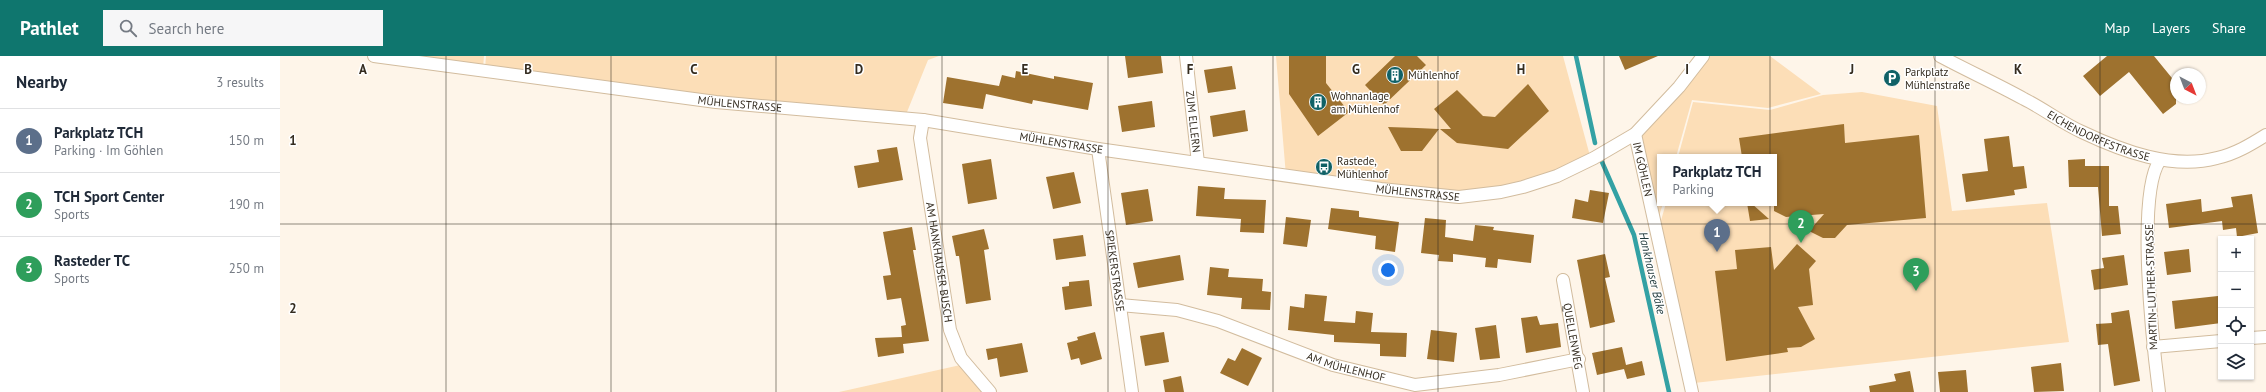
<!DOCTYPE html>
<html lang="en">
<head>
<meta charset="utf-8">
<style>
	:root { --surface:#fff; --page:#f6f6f7; --text:#1f2937; --muted:#747a83; --line:#e0e1e3; --accent:#0f766e }
	body { margin:0; font-family:"PT Sans",sans-serif; background:var(--page); color:var(--text) }
	.controls { position:absolute; right:12px; bottom:12px; display:grid; overflow:hidden; border-radius:0px; box-shadow:0 1px 3px #0004 }
	.controls button { width:36px; height:36px; display:grid; place-items:center; padding:0; border:0; border-bottom:1px solid var(--line); background:var(--surface); color:var(--text); font:20px sans-serif }
	.compass { position:absolute; left:1890px; top:12px; width:36px; height:36px; border-radius:50%; background:var(--surface); box-shadow:0 1px 3px #0004; rotate:138deg }
	.you { position:absolute; left:1108px; top:214px; width:14px; height:14px; margin:-10px; border:3px solid #fff; border-radius:50%; background:#1a73e8; box-shadow:0 0 0 6px #1a73e833 }
	.badge { display:grid; place-items:center; width:26px; height:26px; border-radius:50%; background:var(--accent); color:#fff; font-size:13px; font-weight:700 }
	.pin { position:absolute; translate:-50% -33px; filter:drop-shadow(0 1px 2px #0008) }
	.pin::after { content:''; position:absolute; top:21px; width:14px; height:12px; background:inherit; clip-path:polygon(0 0,100% 0,50% 100%) }
	.popup { position:absolute; left:1377px; top:98px; width:120px; height:52px; box-sizing:border-box; display:grid; place-content:center; border-radius:0px; background:var(--surface); filter:drop-shadow(0 1px 3px #0005); font-size:13px; white-space:nowrap; color:var(--muted) }
	.popup b { font-size:15px; color:var(--text) }
	.popup::after { content:''; position:absolute; left:50%; top:100%; margin-left:-8px; border:8px solid transparent; border-top-color:var(--surface) }
	.list { margin:0; padding:0; list-style:none }
	h2 { display:flex; justify-content:space-between; align-items:center; height:52px; margin:0; padding:0 16px; font-size:17px }
	h2 small { font-size:13px; font-weight:400; color:var(--muted) }
	.list li { display:grid; grid-template-columns:26px 1fr auto; gap:12px; align-items:center; box-sizing:border-box; height:64px; padding:0 16px; border-top:1px solid var(--line) }
	.list b { display:block; font-size:15px; white-space:nowrap }
	.list p { margin:0; font-size:13px; white-space:nowrap; color:var(--muted) }
	.list em { font-size:13px; font-style:normal; color:var(--muted) }
	.icon { flex:none; width:22px; height:22px; fill:none; stroke:currentColor; stroke-width:2; stroke-linecap:round; stroke-linejoin:round }
	.map { position:relative; flex:none; width:1986px; height:336px; overflow:hidden }
	header { display:flex; align-items:center; gap:24px; box-sizing:border-box; height:56px; padding:0 20px; background:var(--accent); color:#fff }
	header strong { font-size:19px }
	nav { display:flex; gap:22px; margin-inline-start:auto; font-size:14px }
	.search { width:280px; height:36px; background:var(--page); display:flex; align-items:center; gap:10px; box-sizing:border-box; padding:0 14px; border-radius:0px; color:var(--muted); font-size:15px }
	main { display:flex }
	aside { flex:1; background:var(--surface) }
	.map>svg:first-child { display:block }
	.green { fill:#fcdeb7 }
	.lines { fill:none; stroke-linecap:round; stroke-linejoin:round }
	.stream { stroke:#33a1a4; stroke-width:4.5 }
	.building { fill:#9e722f }
	.street-casing { stroke:#d2bc9e; stroke-width:14 }
	.street { stroke:#fff; stroke-width:12 }
	.grid { fill:none; stroke:#342c20; stroke-width:1; stroke-opacity:0.55 }
	.labels { text-anchor:middle; stroke-width:3; stroke-linejoin:round; paint-order:stroke }
	.poi-label { font-size:11px; fill:#342c20; stroke:#fff; text-anchor:start }
	.street-label { font-size:11px; fill:#342c20; stroke:#fff }
	.water-label { font-size:12px; font-style:italic; fill:#20393b; stroke:#fff }
	.grid-label { font-size:13px; text-anchor:middle; font-weight:bold; fill:#342c20; stroke:#fff; stroke-width:3; stroke-linejoin:round; paint-order:stroke }
</style>
</head>
<body>
<header>
<strong>Pathlet</strong>
<div class="search"><svg class="icon" aria-label="search" viewBox="0 0 24 24"><circle cx="10" cy="10" r="6"/><path d="M15 15l6 6"/></svg>Search here</div>
<nav><a>Map</a><a>Layers</a><a>Share</a></nav>
</header>
<main>
<aside>
<h2>Nearby<small>3 results</small></h2>
<ul class="list">
<li><span class="badge" style="background:#5c6f8a">1</span><div><b>Parkplatz TCH</b><p>Parking · Im Göhlen</p></div><em>150 m</em></li>
<li><span class="badge" style="background:#2e9e5b">2</span><div><b>TCH Sport Center</b><p>Sports</p></div><em>190 m</em></li>
<li><span class="badge" style="background:#2e9e5b">3</span><div><b>Rasteder TC</b><p>Sports</p></div><em>250 m</em></li>
</ul>
</aside>
<div class="map">
<svg width="1986" height="336" viewBox="0 0 1986 336">
	<rect width="100%" height="100%" fill="#fef5e9"/>
	<path class="green" d="M147,0H204L203,12L146,7Z
		M206,0H659L648,4L627,56L420,44L205,13Z
		M996,0H1283L1310,100L1294,113L1179,141L1006,120Z
		M1426,0H1490L1541,38L1488,52L1412,44L1396,101H1380V147H1383L1378,164L1358,79Z
		M1582,36L1657,50L1672,155L1767,147L1789,286L1414,327L1380,168L1386,147H1494V101H1398L1413,46L1490,54L1543,39Z
		M685,308L710,336H559Z"/>
	<g class="lines">
		<path class="stream" d="M1296,0L1315,87
			M1322,106L1354,179L1389,336"/>
	</g>
	<path class="building" d="M845,0H881L883,17L848,22Z
		M1009,0H1046V27L1069,56L1038,80L1009,38Z
		M1115,0H1137L1146,9L1104,49L1085,29Z
		M1339,0H1378L1345,14Z
		M1827,0H1874L1896,27V48L1883,58L1849,16L1820,40L1803,20Z
		M952,10L956,33L928,37L924,14Z
		M736,15L774,23V20L813,27L808,54L753,44L752,48L706,38L703,53L663,47L667,21L719,30L722,19L735,22Z
		M1248,28L1269,55L1228,93L1177,87L1160,73H1171L1154,53L1177,34L1203,60L1215,61Z
		M872,45L875,71L842,76L838,50Z
		M965,54L968,75L933,81L930,60Z
		M1564,68L1565,87L1639,79L1646,162L1567,169L1555,182H1543L1529,175L1544,158L1506,161L1494,155V101H1462L1459,82Z
		M1108,71L1137,72L1159,73L1142,95H1121Z
		M1729,80L1733,111L1744,110L1747,132L1734,134L1735,139L1686,146L1682,118L1708,115L1704,83Z
		M617,91L623,124L578,132L574,110L599,106L597,94Z
		M711,103L717,143L688,148L682,108Z
		M1805,103V110H1829V150H1838L1841,178L1822,180L1818,131H1789L1788,104Z
		M794,116L801,147L773,153L766,121Z
		M918,130L945,132L944,143L986,144L984,177L960,176L961,163L916,160Z
		M868,133L873,165L846,169L841,137Z
		M1310,134L1329,137L1323,167L1292,162L1295,143L1308,146Z
		M1972,138L1978,177L1957,181L1956,172L1943,174L1942,165L1889,172L1886,148L1921,143L1922,156L1953,151L1951,141Z
		M1467,147H1471L1489,163L1470,165Z
		M1051,152L1079,155V161L1119,166L1115,196L1095,193L1096,180L1048,173Z
		M1006,161L1031,164L1027,191L1003,188Z
		M1145,162L1166,164L1165,181L1193,185L1195,169L1214,171L1213,174L1254,179L1251,207L1218,203L1217,212L1205,211L1206,202L1173,198V206L1158,205L1159,199L1141,197Z
		M632,171L636,194H633L649,285L623,288L624,297L598,301L595,282L622,281L621,270L626,269L621,242L607,244L603,220L611,219L603,176Z
		M704,173L709,193L704,194L711,244L686,248L679,200H676L672,180Z
		M803,179L806,200L776,204L773,183Z
		M1517,188L1536,205L1529,213L1533,249L1518,251L1535,283L1521,291L1507,292L1508,296L1446,305L1435,215L1457,213L1455,194L1491,191L1494,214Z
		M1909,193L1911,216L1887,219L1884,196Z
		M1325,198L1330,221L1325,222L1335,266L1310,272L1297,204Z
		M900,199L904,224L858,232L853,207Z
		M1844,199L1848,229L1814,234L1811,214L1824,212L1822,202Z
		M930,211L949,213L948,221L983,223L982,235L991,236L990,254L961,253L962,242L927,239Z
		M809,224L812,250L785,254L782,231L789,230V226Z
		M1025,238L1047,240L1044,265L1075,267L1076,255L1093,257L1091,276L1127,277L1126,301L1100,300V288L1054,286V279L1008,274L1010,250L1024,252Z
		M1938,240L1941,267L1895,273L1892,245Z
		M1849,254L1860,325L1834,330L1828,288L1818,289L1816,268L1832,267L1831,257Z
		M1257,260L1260,269L1278,267L1281,291L1246,297L1241,262Z
		M1216,269L1220,302L1200,304L1195,272Z
		M1151,274L1177,277L1174,306L1147,303Z
		M815,276L822,303L801,309L799,302L791,304L787,287L798,284L797,281Z
		M884,276L889,306L865,310L860,280Z
		M742,287L748,316L720,321L717,302L708,304L706,293Z
		M1342,291L1346,309L1362,305L1365,319L1347,323L1344,313L1317,319L1312,297Z
		M962,292L982,302L968,330L940,317L948,302L955,305Z
		M1781,307L1784,335L1754,336L1751,311Z
		M1686,314L1688,336H1660L1658,316Z
		M1630,315L1634,336H1590L1589,330L1616,325L1614,318Z
		M901,320L904,336H885L883,324Z"/>
	<g class="lines">
		<g class="street-casing">
			<g id="street">
				<path id="s1" d="M94,0L436,46L643,64L818,93L1101,133L1179,141L1221,136L1243,131L1277,120L1314,102L1355,78L1399,31L1423,0"/>
				<path id="s2" d="M906,0L918,107"/>
				<path id="s3" d="M1660,0C1688,15 1717,28 1744,43C1764,53 1782,67 1802,76C1842,95 1892,114 1937,102C1955,98 1970,89 1986,79"/>
				<path id="s4" d="M643,64L640,82L670,274L681,302L710,336"/>
				<path id="s5" d="M1355,78L1412,336"/>
				<path id="s6" d="M818,93L852,336"/>
				<path id="s7" d="M1283,224L1303,336"/>
				<path id="s8" d="M840,249L897,254L938,265L1053,309L1135,329L1219,319L1299,303"/>
				<path d="M1971,282L1986,281"/>
				<path d="M1873,291L1941,285"/>
				<path d="M1879,336C1873,290 1856,138 1880,104"/>
			</g>
		</g>
		<use href="#street" class="street"/>
	</g>
	<path class="grid" d="M166,0V336M331,0V336M496,0V336M662,0V336M828,0V336M993,0V336M1158,0V336M1324,0V336M1490,0V336M1655,0V336M1820,0V336M0,168H1986"/>
	<defs>
		<g id="building-disc" transform="scale(0.9)"><circle r="9.5" fill="#106166" stroke="#fff"/><path d="M-4-6H4V6H1V3H-1V6H-4ZM-2.5-4.3h1.7v1.8h-1.7ZM.8-4.3h1.7v1.8H.8ZM-2.5-1h1.7V.8h-1.7ZM.8-1h1.7V.8H.8Z" fill="#fff"/></g>
		<g id="parking-disc" transform="scale(0.9)"><circle r="9.5" fill="#106166" stroke="#fff"/><path d="M-3.5-5.5H1a3.5 3.5 0 0 1 0 7H-1V5.5H-3.5ZM-1-3.4V-.6H.8a1.4 1.4 0 0 0 0-2.8Z" fill="#fff"/></g>
		<g id="bus-disc" transform="scale(0.9)"><circle r="9.5" fill="#106166" stroke="#fff"/><path d="M-5-6H5V4H4V6H2V4H-2V6H-4V4H-5ZM-3.5-4V0h7V-4ZM-3.5 1.2v1.5H-2V1.2ZM2 1.2v1.5H3.5V1.2Z" fill="#fff"/></g>
	</defs>
	<g fill-rule="evenodd">
		<use href="#building-disc" x="1115" y="19"/>
		<use href="#parking-disc" x="1612" y="22"/>
		<use href="#building-disc" x="1038" y="46"/>
		<use href="#bus-disc" x="1044" y="111"/>
	</g>
	<g class="labels">
		<g class="poi-label">
			<text x="1625" y="20">Parkplatz<tspan x="1625" dy="13">Mühlenstraße</tspan></text>
			<text x="1128" y="23">Mühlenhof</text>
			<text x="1051" y="44">Wohnanlage<tspan x="1051" dy="13">am Mühlenhof</tspan></text>
			<text x="1057" y="109">Rastede,<tspan x="1057" dy="13">Mühlenhof</tspan></text>
		</g>
		<g class="street-label">
			<text dy="4" stroke="none"><textPath href="#s1" startOffset="369">MÜHLENSTRASSE</textPath></text>
			<text dy="4" stroke="none"><textPath href="#s2" startOffset="66">ZUM ELLERN</textPath></text>
			<text dy="4" stroke="none"><textPath href="#s3" startOffset="178">EICHENDORFFSTRASSE</textPath></text>
			<text dy="4" stroke="none"><textPath href="#s1" startOffset="693">MÜHLENSTRASSE</textPath></text>
			<text dy="4" stroke="none"><textPath href="#s5" startOffset="36">IM GÖHLEN</textPath></text>
			<text dy="4" stroke="none"><textPath href="#s1" startOffset="1053">MÜHLENSTRASSE</textPath></text>
			<text dy="4" stroke="none"><textPath href="#s4" startOffset="144">AM HANKHAUSER BUSCH</textPath></text>
			<text dy="4" stroke="none"><textPath href="#s6" startOffset="123">SPIEKERSTRASSE</textPath></text>
			<text transform="translate(1871 231) rotate(-92)" y="4">MARTIN-LUTHER-STRASSE</text>
			<text dy="4" stroke="none"><textPath href="#s7" startOffset="57">QUELLENWEG</textPath></text>
			<text dy="4" stroke="none"><textPath href="#s8" startOffset="236">AM MÜHLENHOF</textPath></text>
		</g>
		<g class="water-label">
			<text transform="translate(1372 217) rotate(77)" y="4">Hankhauser Bäke</text>
		</g>
	</g>
	<g class="grid-label">
		<text x="83" y="18">A</text>
		<text x="248" y="18">B</text>
		<text x="414" y="18">C</text>
		<text x="579" y="18">D</text>
		<text x="745" y="18">E</text>
		<text x="910" y="18">F</text>
		<text x="1076" y="18">G</text>
		<text x="1241" y="18">H</text>
		<text x="1407" y="18">I</text>
		<text x="1572" y="18">J</text>
		<text x="1738" y="18">K</text>
		<text x="13" y="89">1</text>
		<text x="13" y="257">2</text>
	</g>
</svg>
<div class="controls">
<button>+</button>
<button>−</button>
<button><svg class="icon" aria-label="locate" viewBox="0 0 24 24"><circle cx="12" cy="12" r="6"/><path d="M12 2v4M12 18v4M2 12h4M18 12h4"/></svg></button>
<button><svg class="icon" aria-label="layers" viewBox="0 0 24 24"><path d="M12 4l9 5-9 5-9-5zM3 14l9 5 9-5"/></svg></button>
</div>
<svg class="compass" viewBox="-18 -18 36 36"><path d="M0-13l5 13h-10z" fill="#e53935"/><path d="M0 13l5-13h-10z" fill="#747a83"/></svg>
<div class="you"></div>
<div class="pin badge" style="left:1437px;top:196px;background:#5c6f8a">1</div>
<div class="popup"><b>Parkplatz TCH</b>Parking</div>
<div class="pin badge" style="left:1521px;top:187px;background:#2e9e5b">2</div>
<div class="pin badge" style="left:1636px;top:235px;background:#2e9e5b">3</div>
</div>
</main>
</body>
</html>
